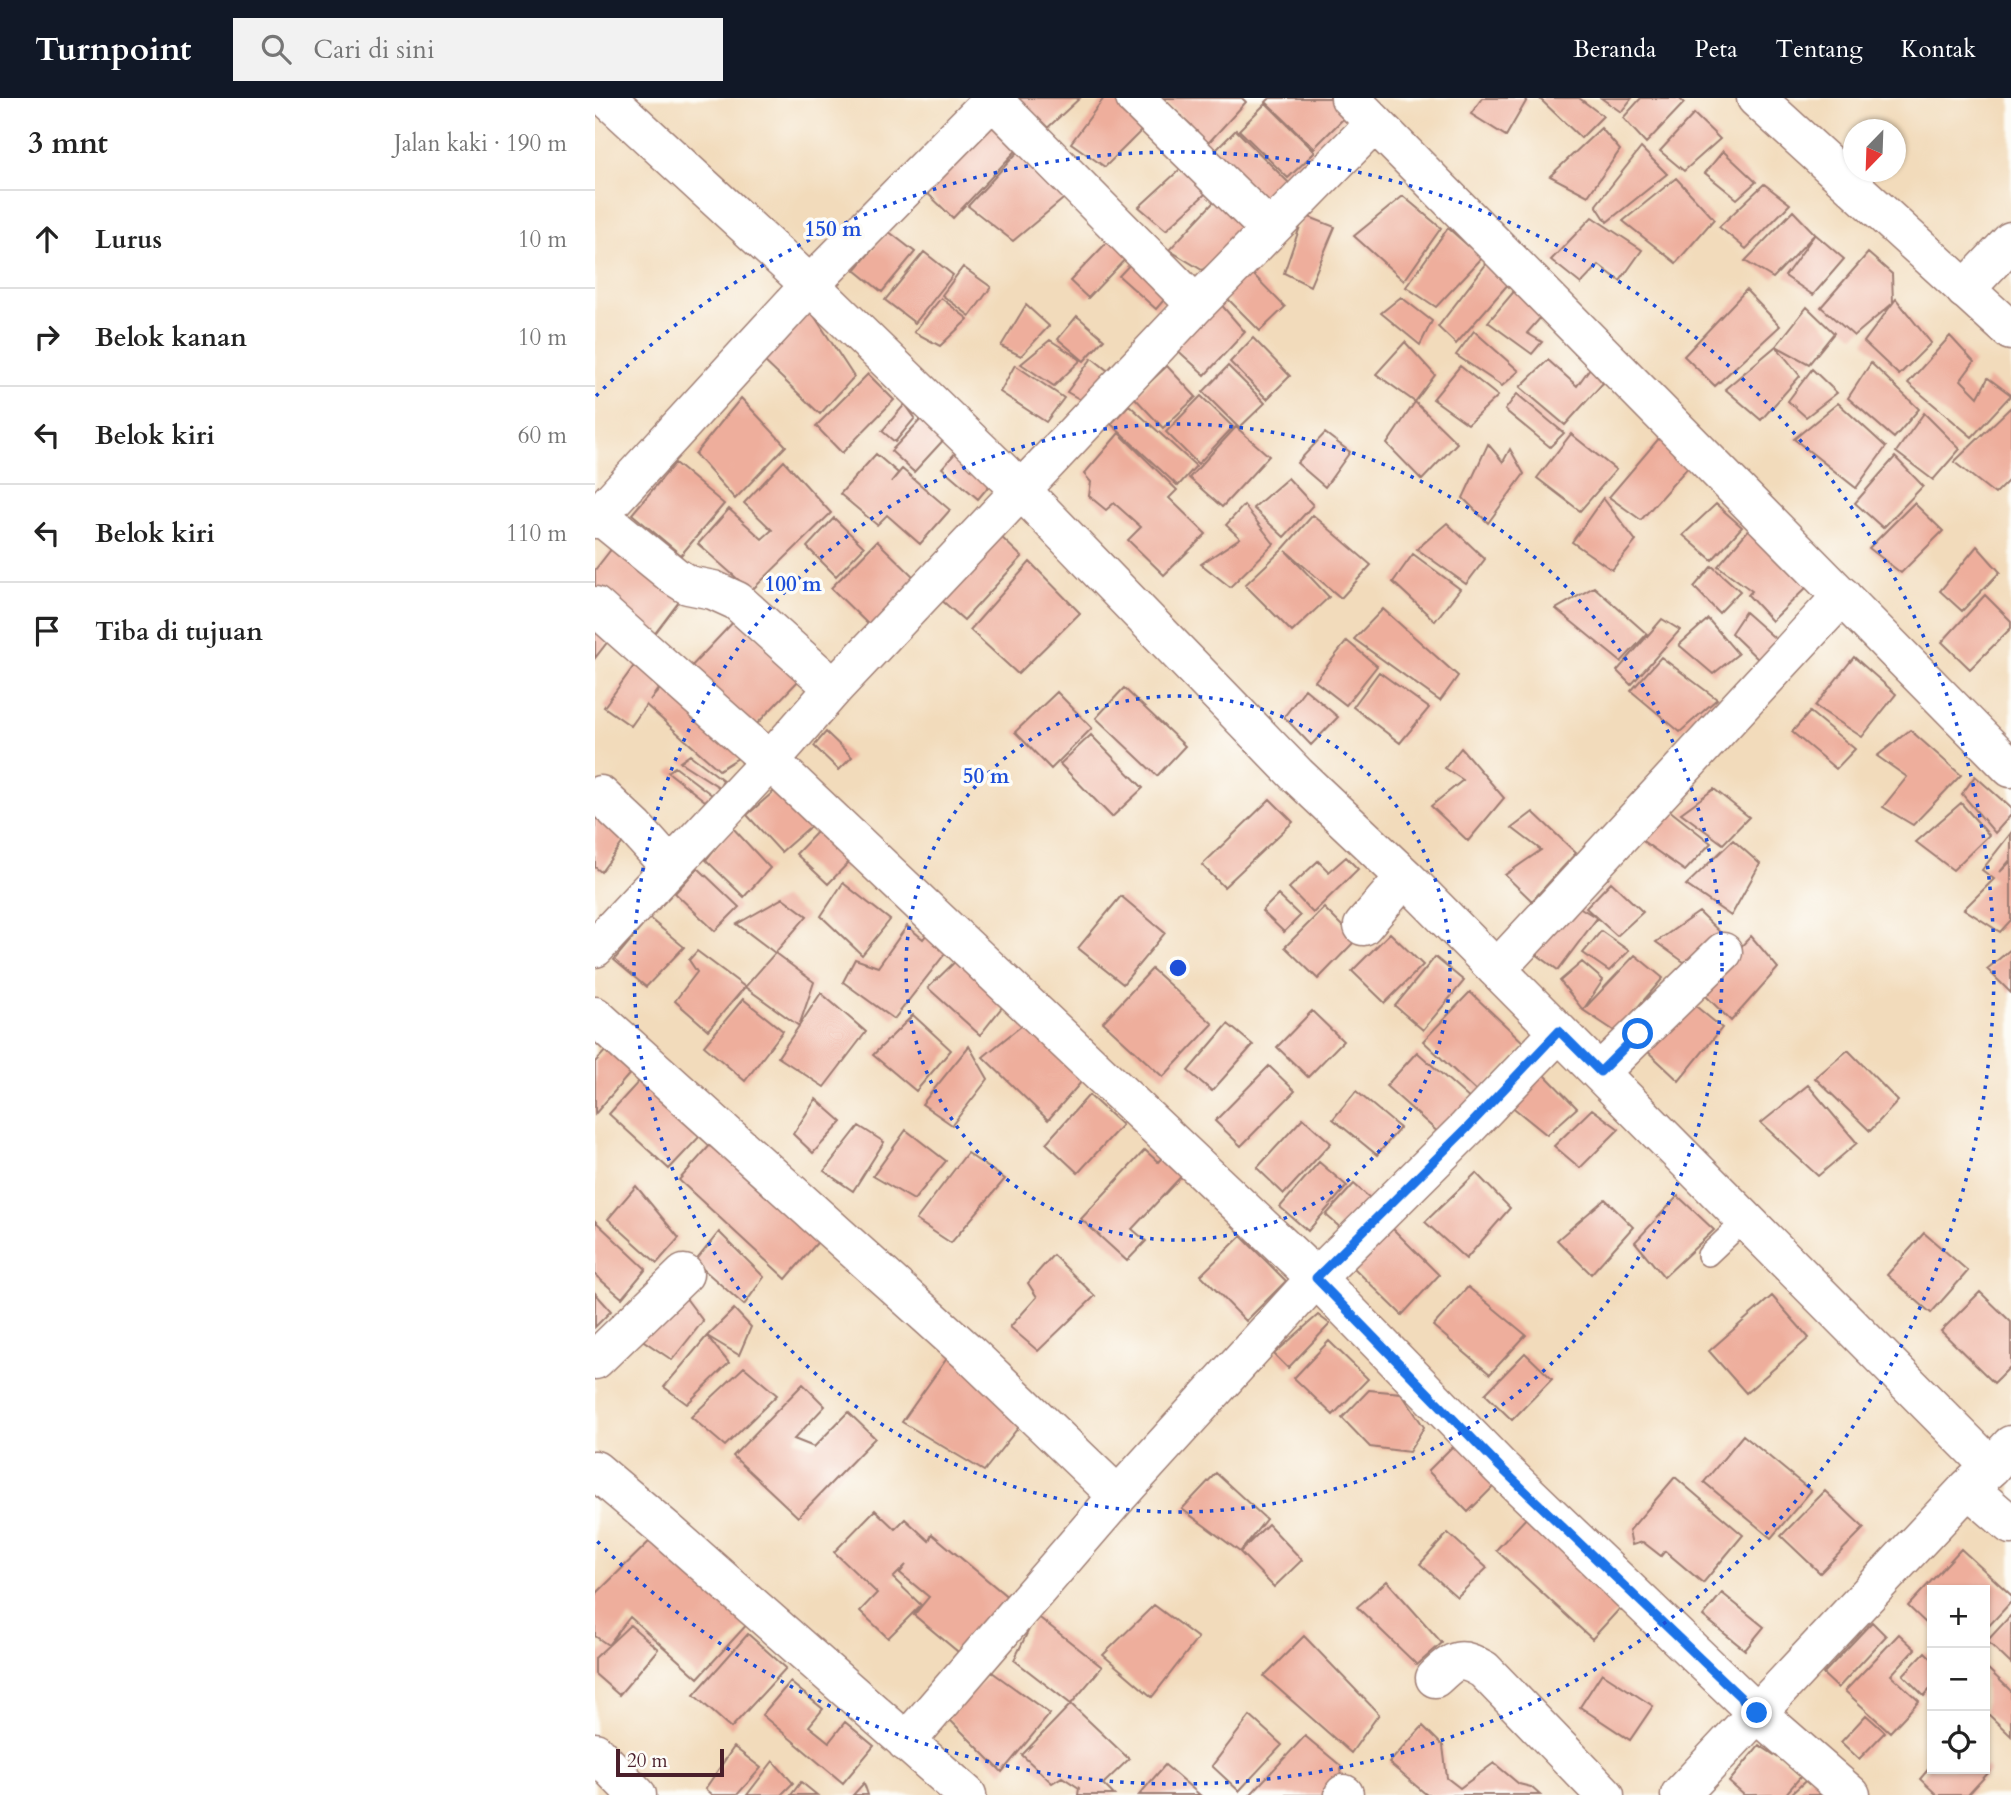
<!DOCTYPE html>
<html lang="id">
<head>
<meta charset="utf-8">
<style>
	:root { --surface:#fff; --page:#f2f2f2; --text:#222; --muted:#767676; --line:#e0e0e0; --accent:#111827 }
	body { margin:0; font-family:Cardo,serif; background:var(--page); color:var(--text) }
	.controls { position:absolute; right:21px; bottom:21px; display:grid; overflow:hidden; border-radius:0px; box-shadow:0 2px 5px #0004 }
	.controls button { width:63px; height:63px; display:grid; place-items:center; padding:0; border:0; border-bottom:2px solid var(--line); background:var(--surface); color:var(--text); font:35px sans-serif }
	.compass { position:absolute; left:1248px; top:21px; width:63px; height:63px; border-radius:50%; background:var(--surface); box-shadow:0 2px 5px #0004; rotate:203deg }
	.scale { position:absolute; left:21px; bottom:18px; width:108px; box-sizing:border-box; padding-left:7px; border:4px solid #4a1f2b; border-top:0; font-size:19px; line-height:24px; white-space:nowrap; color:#4a1f2b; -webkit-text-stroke:5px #fdfcf7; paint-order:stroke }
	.stop { position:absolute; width:21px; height:21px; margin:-16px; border:5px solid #1a73e8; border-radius:50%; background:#fff }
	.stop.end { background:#1a73e8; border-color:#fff; box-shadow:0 2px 7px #0008 }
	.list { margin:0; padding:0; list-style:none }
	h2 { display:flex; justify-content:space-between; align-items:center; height:91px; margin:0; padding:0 28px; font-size:30px }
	h2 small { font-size:23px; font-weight:400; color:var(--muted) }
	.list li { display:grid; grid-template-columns:46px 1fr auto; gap:21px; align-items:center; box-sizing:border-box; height:98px; padding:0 28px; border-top:2px solid var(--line) }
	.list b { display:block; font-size:26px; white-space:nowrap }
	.list em { font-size:23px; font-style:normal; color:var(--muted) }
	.icon { flex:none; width:38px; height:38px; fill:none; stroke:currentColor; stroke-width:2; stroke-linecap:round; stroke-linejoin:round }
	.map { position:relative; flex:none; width:1416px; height:1697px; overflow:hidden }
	header { display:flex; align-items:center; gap:42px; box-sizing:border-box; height:98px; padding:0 35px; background:var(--accent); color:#fff }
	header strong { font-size:33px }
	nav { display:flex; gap:38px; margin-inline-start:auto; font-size:24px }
	.search { width:490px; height:63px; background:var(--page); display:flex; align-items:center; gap:18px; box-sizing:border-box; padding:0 24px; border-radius:0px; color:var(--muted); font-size:26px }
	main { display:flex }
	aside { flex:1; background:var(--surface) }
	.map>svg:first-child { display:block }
	.building { fill:#eeae9c }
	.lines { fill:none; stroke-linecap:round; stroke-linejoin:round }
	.lane-casing { stroke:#9e7d73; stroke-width:24 }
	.street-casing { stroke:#9e7d73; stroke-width:41 }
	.secondary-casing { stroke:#9e7d73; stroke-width:41 }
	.lane { stroke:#fff; stroke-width:21 }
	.street { stroke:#fff; stroke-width:38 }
	.secondary { stroke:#fff; stroke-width:38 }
	.route { stroke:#1a73e8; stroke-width:9 }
	.ring { fill:none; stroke:#1d4ed8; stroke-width:3.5; stroke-dasharray:3.5 7 }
	.centre { fill:#1d4ed8; stroke:#fdfcf7; stroke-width:3.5 }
	.ring-label { font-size:21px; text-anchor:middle; font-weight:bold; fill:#1d4ed8; stroke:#fdfcf7; stroke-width:7; stroke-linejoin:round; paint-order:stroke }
</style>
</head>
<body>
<header>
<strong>Turnpoint</strong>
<div class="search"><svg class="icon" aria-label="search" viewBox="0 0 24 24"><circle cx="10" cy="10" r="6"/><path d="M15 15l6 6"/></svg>Cari di sini</div>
<nav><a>Beranda</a><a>Peta</a><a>Tentang</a><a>Kontak</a></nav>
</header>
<main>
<aside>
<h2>3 mnt<small>Jalan kaki · 190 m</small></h2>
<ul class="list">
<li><svg class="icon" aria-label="ahead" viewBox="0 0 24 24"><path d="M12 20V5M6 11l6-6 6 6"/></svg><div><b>Lurus</b></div><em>10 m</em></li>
<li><svg class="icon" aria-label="right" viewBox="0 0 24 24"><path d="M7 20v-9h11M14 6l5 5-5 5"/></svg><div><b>Belok kanan</b></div><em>10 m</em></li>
<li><svg class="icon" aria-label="left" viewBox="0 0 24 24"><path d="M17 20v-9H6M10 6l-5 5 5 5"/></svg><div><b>Belok kiri</b></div><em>60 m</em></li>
<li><svg class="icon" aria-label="left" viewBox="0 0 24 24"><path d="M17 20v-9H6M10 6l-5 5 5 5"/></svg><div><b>Belok kiri</b></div><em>110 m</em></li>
<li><svg class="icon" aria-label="arrive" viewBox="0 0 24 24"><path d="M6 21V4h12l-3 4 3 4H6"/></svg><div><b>Tiba di tujuan</b></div></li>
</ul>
</aside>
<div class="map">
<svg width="1416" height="1697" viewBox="0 0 1416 1697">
	<rect width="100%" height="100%" fill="#fdfcf7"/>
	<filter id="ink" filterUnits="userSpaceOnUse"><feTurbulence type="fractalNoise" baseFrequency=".0143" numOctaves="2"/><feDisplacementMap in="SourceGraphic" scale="14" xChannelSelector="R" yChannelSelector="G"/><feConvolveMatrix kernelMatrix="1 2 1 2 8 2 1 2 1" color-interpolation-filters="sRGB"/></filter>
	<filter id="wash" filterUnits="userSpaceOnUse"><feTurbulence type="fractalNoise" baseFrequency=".00686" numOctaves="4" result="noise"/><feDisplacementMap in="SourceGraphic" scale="28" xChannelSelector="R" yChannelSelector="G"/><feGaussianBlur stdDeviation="1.57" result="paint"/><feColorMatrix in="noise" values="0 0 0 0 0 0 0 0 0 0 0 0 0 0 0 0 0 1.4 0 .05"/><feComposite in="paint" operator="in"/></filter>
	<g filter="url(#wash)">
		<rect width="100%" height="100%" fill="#f2dbbb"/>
		<g id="blocks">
			<path class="building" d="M421,0H485L448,34Z
				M509,0H535L559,20L510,69L476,45Z
				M567,0H647L651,4L604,55L586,38L596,27Z
				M675,0H744L757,12L719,50L671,4Z
				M887,0H933L911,38L876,16Z
				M944,0H984L1008,18L986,40Z
				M1006,0H1037L1026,14Z
				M1046,0H1084L1089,5L1051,45L1028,20Z
				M671,5L720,54L693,80L644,32Z
				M401,12L432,41L358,120L327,90Z
				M1099,16L1125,41L1089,73L1065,53Z
				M1006,30L1025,52L993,98L955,78Z
				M641,32L696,87L666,117L611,62Z
				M433,43L479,92L418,143L373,108Z
				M1046,50L1072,76L1012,124L1001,107Z
				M1128,53L1161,84L1142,101L1110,75Z
				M595,62L621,86L571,132L544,109Z
				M1081,80L1119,121L1081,165L1028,123Z
				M1169,86L1195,106L1151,151L1124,129Z
				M629,93L651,139L607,172L574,152Z
				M808,98L846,130L809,183L759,138Z
				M1198,113L1220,136L1178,180L1150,163Z
				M709,117L740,129L715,188L689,175Z
				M997,119L1047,152L1025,183L1004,167L986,186L956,162Z
				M853,130L887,160L841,209L811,189Z
				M293,133L320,154L287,194L260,172Z
				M1220,136L1249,161L1218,197L1190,178Z
				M519,137L537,154L493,200L475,183Z
				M329,154L358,177L320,225L290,202Z
				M1273,155L1297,176L1298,205L1301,201L1336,245L1304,277L1269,244L1298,205L1259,238L1226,209Z
				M539,162L575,195L561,211L524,178Z
				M892,165L915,184L861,246L843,229Z
				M368,169L396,189L375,218L347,197Z
				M652,170L690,209L665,233L627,195Z
				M927,184L954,210L932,235L947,244L937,256L893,224Z
				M1151,192L1185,228L1120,288L1089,258Z
				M806,199L837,223L825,247L786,215Z
				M346,200L373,221L345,248L319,234Z
				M623,203L650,234L610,277L579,249Z
				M431,207L454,228L426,258L406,248Z
				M1212,209L1239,235L1214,266L1181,248L1205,278L1166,322L1130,291L1181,248Z
				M216,213L259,279L225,316L168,262Z
				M482,218L509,241L489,263L463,241Z
				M879,233L924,273L907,288L861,257Z
				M1355,238L1379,264L1366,282L1383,299L1393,280L1416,297L1377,339L1313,285Z
				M658,240L695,278L672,301L635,264Z
				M455,242L486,262L459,288L426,266Z
				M810,244L840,277L820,304L862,345L827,382L792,346L820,304L781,276Z
				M497,260L513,273L488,303L472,294Z
				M953,262L982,288L995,270L1008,285L970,327L925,289Z
				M1276,265L1324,311L1299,340L1253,300Z
				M420,267L469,300L451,324L405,294Z
				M572,268L601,299L568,330L539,299Z
				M633,268L670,305L644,330L608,294Z
				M865,268L903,298L873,326L838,301Z
				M1217,271L1242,295L1211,319L1193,303Z
				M273,276L299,302L247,355L221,328Z
				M922,296L969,335L955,349L910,312Z
				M606,298L638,329L603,366L571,334Z
				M146,300L191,348L140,401L100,356Z
				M1243,305L1291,349L1261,390L1199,341Z
				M310,306L320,320L300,344L287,333Z
				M534,307L601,368L583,388L516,326Z
				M1416,309V380L1400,396L1359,364Z
				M1329,315L1365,351L1338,382L1301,354Z
				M331,316L353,337L319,374L296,353Z
				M641,329L674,358L627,409L594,380Z
				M524,335L582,392L574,400L611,436L569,477L533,442L546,429L519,405L511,412L494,398L496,384L489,376Z
				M730,335L755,354L730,389L702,365Z
				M976,336L1021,372L985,413L942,380Z
				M1066,338L1094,368L1046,422L1014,399Z
				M893,346L908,364L915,351L929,376L893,425L868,400Z
				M363,352L398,383L383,401L347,370Z
				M281,356L303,375L296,384L307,371L355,412L325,446L292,417L282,427L245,396Z
				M1300,359L1328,388L1288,430L1260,405Z
				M189,363L236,415L156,493L103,446L134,411L167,441L177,432L149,405Z
				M80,365L129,406L86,457L37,416Z
				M693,380L718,407L689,439L658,410Z
				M1008,400L1041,443L1017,472L977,444Z
				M1319,405L1348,433L1306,475L1274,450Z
				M1121,406L1147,429L1117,462L1088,437Z
				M649,407L679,446L635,489L606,466L645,440L631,427Z
				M718,417L776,467L746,500L691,453L734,499L697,534L650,487L688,451Z
				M239,420L269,449L241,478L212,449Z
				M852,425L890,461L871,486L822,451Z
				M1155,430L1217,484L1177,523L1153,497L1157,493L1123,468Z
				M403,436L427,459L369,522L344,500Z
				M282,443L323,483L277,530L236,490Z
				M1382,448L1405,474L1367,513L1345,493Z
				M18,449L86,501L58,538L0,493V472Z
				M818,456L865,491L840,523L798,484Z
				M435,464L485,515L423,576L375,532Z
				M1117,468L1145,493L1124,515L1099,489Z
				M999,489L1052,536L1026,564L961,511Z
				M1390,497L1416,523V530L1375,571L1347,544Z
				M788,511L863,578L845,603L759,541Z
				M1150,514L1184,544L1165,563L1136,535Z
				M0,520L17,538L0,560Z
				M142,520L206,580L157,631L93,572Z
				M1067,521L1085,532L1036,587L1022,573Z
				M1113,521L1143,556L1118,576L1084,547Z
				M752,543L782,568L751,607L720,583Z
				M1066,559L1122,601L1085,634L1036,593Z
				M1259,559L1301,596L1267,639L1220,608Z
				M44,561L71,580L55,602L76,579L154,653L124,672L51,607L36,628L9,609Z
				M784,574L834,610L805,645L758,609Z
				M529,590L590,648L562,678L501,620Z
				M710,591L743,619L716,647L689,619Z
				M462,594L497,630L456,671L420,634Z
				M1215,614L1260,651L1241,671L1197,634Z
				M1315,632L1366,677L1318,727L1288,709L1312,679L1282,658Z
				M231,634L257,659L244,672L219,648Z
				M496,637L548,690L517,719L465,666Z
				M866,650L909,700L873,743L836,708L868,682L850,670Z
				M95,657L128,682L124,689L85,664Z
				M80,669L117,697L110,703L73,674Z
				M1380,678L1416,710V717L1400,735L1367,696Z
				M184,689L217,727L186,754L152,717Z
				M1119,691L1154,719L1128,746L1086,715Z
				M675,701L698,724L629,789L607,767Z
				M1366,705L1394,737L1358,772L1321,744Z
				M0,707L34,736L6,774L0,769Z
				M1074,712L1116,745L1090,773L1045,741Z
				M938,714L981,755L937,803L910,777L946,752L917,730Z
				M137,729L175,770L149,799L111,762Z
				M224,732L256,762L233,786L201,756Z
				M1416,735V761L1405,774L1416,763V822L1405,834L1369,811L1399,781L1387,772Z
				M1138,742L1165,766L1136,818L1091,787Z
				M751,759L763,771L718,815L694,790L723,763L734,774Z
				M103,770L144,809L120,833L80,795Z
				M1016,784L1048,814L1022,838L991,810Z
				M248,785L295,822L267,857L226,818Z
				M683,797L705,818L689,834L667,813Z
				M526,798L570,835L528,886L483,850Z
				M188,800L212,818L180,855L142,826Z
				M979,806L1002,820L963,872L937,853Z
				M729,810L761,842L723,881L690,849Z
				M1104,814L1131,840L1100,872L1061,844Z
				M54,820L89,849L51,889L19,862Z
				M339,827L356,848L299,921L248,884L260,861L283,869L312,828L328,841Z
				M1006,833L1034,853L1014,873L988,855Z
				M795,835L828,867L790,905L757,873Z
				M1156,838L1183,870L1136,923L1105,892Z
				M1416,851V895L1392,871Z
				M102,853L150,889L113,932L80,903L102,874L94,862Z
				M180,855L219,884L204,928L226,895L271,934L229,989L183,959L204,928L150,889Z
				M369,855L415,899L385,937L333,890Z
				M1040,857L1068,880L1021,934L988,912L965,883L987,864L1008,882L988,912Z
				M840,859L869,883L828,932L800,908Z
				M557,871L618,926L568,979L508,924Z
				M875,894L930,946L883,995L828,943Z
				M1085,895L1127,930L1084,983L1048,949Z
				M148,901L188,933L150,983L109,948Z
				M717,913L748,943L713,979L682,949Z
				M318,917L356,952L321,993L278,957Z
				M436,920L488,982L453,1022L388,959Z
				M633,926L658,947L617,993L593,973Z
				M15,948L37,973L0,1016V964Z
				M374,948L393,981L357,1027L327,1006Z
				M1253,952L1303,1003L1275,1033L1220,980Z
				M822,954L876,1002L845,1036L791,988Z
				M674,968L700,993L646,1048L620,1023Z
				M56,970L107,1036L74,1071L14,1016Z
				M947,974L982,1010L952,1037L915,1007Z
				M1213,987L1262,1045L1223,1078L1166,1025Z
				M761,993L805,1030L782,1057L738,1021Z
				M494,997L527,1027L483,1075L451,1045Z
				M221,1001L247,1024L218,1055L198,1036Z
				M997,1011L1024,1031L985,1070L959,1048Z
				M708,1020L736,1045L689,1096L662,1070Z
				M264,1028L289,1044L258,1093L229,1073Z
				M311,1032L351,1063L319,1102L278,1078Z
				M126,1035L233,1132L191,1181L84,1082Z
				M550,1052L563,1064L574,1052L594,1070L537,1131L551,1143L532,1163L486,1121Z
				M372,1055L410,1081L356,1145L321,1122Z
				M724,1064L752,1088L713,1133L685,1109Z
				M881,1075L915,1110L871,1161L830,1124Z
				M759,1086L776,1101L748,1132L731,1117Z
				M41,1088L84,1140L62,1165L13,1121Z
				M1083,1098L1119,1132L1069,1179L1040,1144Z
				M1010,1101L1038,1129L996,1176L962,1142Z
				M0,1123L51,1171L27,1200L0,1177Z
				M793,1126L844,1177L807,1217L759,1170Z
				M124,1134L169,1179L149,1207L100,1164Z
				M1329,1135L1373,1173L1336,1215L1292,1177Z
				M646,1138L691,1183L651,1223L606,1177Z
				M458,1157L500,1198L443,1253L415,1229L442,1199L433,1185Z
				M873,1189L931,1237L895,1276L838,1228Z
				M1385,1194L1416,1224V1268L1399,1285L1346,1233Z
				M0,1195L16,1213L0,1229Z
				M87,1195L108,1223L77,1262L46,1241Z
				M1177,1198L1214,1240L1151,1295L1114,1253Z
				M139,1211L156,1229L144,1257L112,1238L134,1265L92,1306L69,1289L112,1238Z
				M723,1217L735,1226L693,1270L679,1256Z
				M734,1243L773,1281L738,1317L699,1280Z
				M360,1249L426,1326L389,1373L307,1324Z
				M930,1255L957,1281L917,1322L890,1296Z
				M149,1269L182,1297L130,1348L96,1319Z
				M208,1286L230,1308L199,1341L219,1349L253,1314L280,1340L203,1419L138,1358Z
				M774,1292L806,1295L829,1329L814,1354L775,1349L747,1320Z
				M1148,1337L1216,1393L1176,1440L1109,1384Z
				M864,1342L904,1383L873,1414L833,1373Z
				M621,1375L671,1421L645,1454L673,1426L707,1462L679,1489L645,1454L587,1411Z
				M1080,1379L1148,1437L1108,1485L1070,1453L1066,1458L1048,1444L1037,1447L1034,1433Z
				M1230,1393L1269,1430L1225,1475L1186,1438Z
				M280,1412L300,1431L310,1421L334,1443L337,1436L415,1501L368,1558L319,1517L334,1499L305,1475L311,1467L298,1480L326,1507L293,1540L265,1513L282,1495L239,1454Z
				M935,1416L1028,1507L997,1541L901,1452Z
				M66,1432L156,1522L103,1580L35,1519L13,1547L0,1538V1497Z
				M853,1435L892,1470L862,1499L825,1466Z
				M1366,1451L1416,1497V1504L1390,1532V1492H1337V1531L1313,1508Z
				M792,1483L847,1545L822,1567L762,1509Z
				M1127,1495L1169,1529L1150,1552L1108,1518Z
				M559,1507L603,1540L557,1599L508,1557Z
				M441,1517L507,1569L476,1606L419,1562Z
				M1416,1517V1566L1392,1543Z
				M1277,1524L1291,1538L1243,1590L1228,1576Z
				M35,1527L63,1551L24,1597L0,1576V1560Z
				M153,1536L191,1570L136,1630L99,1597Z
				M1304,1536L1320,1551L1296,1577L1324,1603L1295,1634L1250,1593Z
				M709,1538L784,1616L756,1655L669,1578Z
				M1330,1554L1337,1561V1589L1329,1598L1308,1577Z
				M1390,1568L1416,1593V1638L1390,1613Z
				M397,1574L455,1616L407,1674L353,1620Z
				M1007,1575L1058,1608L1035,1642L985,1609Z
				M195,1584L228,1611L214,1628L234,1644L250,1624L279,1648L248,1685L167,1617Z
				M476,1606L534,1661L508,1686L519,1697H483L484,1690L467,1679L457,1685L427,1657Z
				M1271,1617L1290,1634L1264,1661L1246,1644Z
				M655,1618L687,1647L644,1693L617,1668Z
				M828,1628L848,1648L852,1680L865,1690L899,1665L924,1686L936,1689L945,1697H832L794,1665Z
				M710,1638L746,1668L748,1697H655Z
				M1164,1647L1208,1676L1190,1697H1149L1134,1684Z
				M139,1649L166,1670L142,1697H117L110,1691Z
				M178,1663L198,1685L186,1697H152Z
				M570,1667L605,1697H544Z
				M1337,1667V1671H1390V1668L1395,1673L1373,1697H1342L1325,1681Z
				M1218,1676L1238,1697H1195Z
				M206,1684L222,1697H196Z
				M269,1685L273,1697H258Z"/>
		</g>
	</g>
	<g filter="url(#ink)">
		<use href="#blocks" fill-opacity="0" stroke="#9e7d73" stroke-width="2"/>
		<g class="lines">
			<g class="lane-casing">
				<path id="lane" d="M1113,1157L1151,1121"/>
			</g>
			<g class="street-casing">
				<path id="street" d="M12,0L215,187L426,392L702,677L810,779L1396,1369
					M540,0L675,132
					M755,0L1416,670
					M398,2L601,207
					M1370,192L1416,143
					M4,417L79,478L93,487L118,492L142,503L239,590
					M0,421L215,187L399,0
					M0,508L175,663L721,1180L905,1369L1162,1615L1256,1697
					M5,697L40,730L75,769
					M768,828L810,779
					M0,850L175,663L239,590L601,207L780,25
					M902,871L1247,498
					M0,918L375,1256L523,1398
					M1005,974L1128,854
					M0,1262L89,1176
					M0,1372L70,1431L372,1697
					M840,1580C860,1561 865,1558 889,1572L1010,1697
					M311,1644L523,1398L721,1180L872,1030L964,934
					M0,1654L42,1697
					M749,1696V1697"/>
			</g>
			<g class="secondary-casing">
				<path id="secondary" d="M1161,0L1416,233
					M1373,1390L1416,1427
					M1085,1697L1373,1390L1396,1369L1416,1347"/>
			</g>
			<use href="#lane" class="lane"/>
			<use href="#street" class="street"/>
			<use href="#secondary" class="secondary"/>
		</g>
	</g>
	<g class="lines" filter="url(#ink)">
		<path class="route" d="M1043,936L1005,974L964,933L872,1030L721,1180L905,1369L1162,1615"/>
	</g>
	<g class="ring">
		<circle cx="583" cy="870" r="272"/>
		<circle cx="583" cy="870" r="544"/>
		<path d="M1 298A816 816 0 1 1 1 1442"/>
	</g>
	<circle cx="583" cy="870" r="10" class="centre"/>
	<g class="ring-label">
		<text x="238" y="138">150 m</text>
		<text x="198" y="493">100 m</text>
		<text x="391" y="685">50 m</text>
	</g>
</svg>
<div class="controls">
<button>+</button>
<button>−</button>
<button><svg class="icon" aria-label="locate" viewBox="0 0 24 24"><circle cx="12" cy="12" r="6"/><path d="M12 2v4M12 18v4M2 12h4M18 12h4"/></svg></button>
</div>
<svg class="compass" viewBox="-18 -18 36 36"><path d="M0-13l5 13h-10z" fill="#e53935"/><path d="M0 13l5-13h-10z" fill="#767676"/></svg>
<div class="scale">20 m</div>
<div class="stop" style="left:1043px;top:936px"></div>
<div class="stop end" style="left:1162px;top:1615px"></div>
</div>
</main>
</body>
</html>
